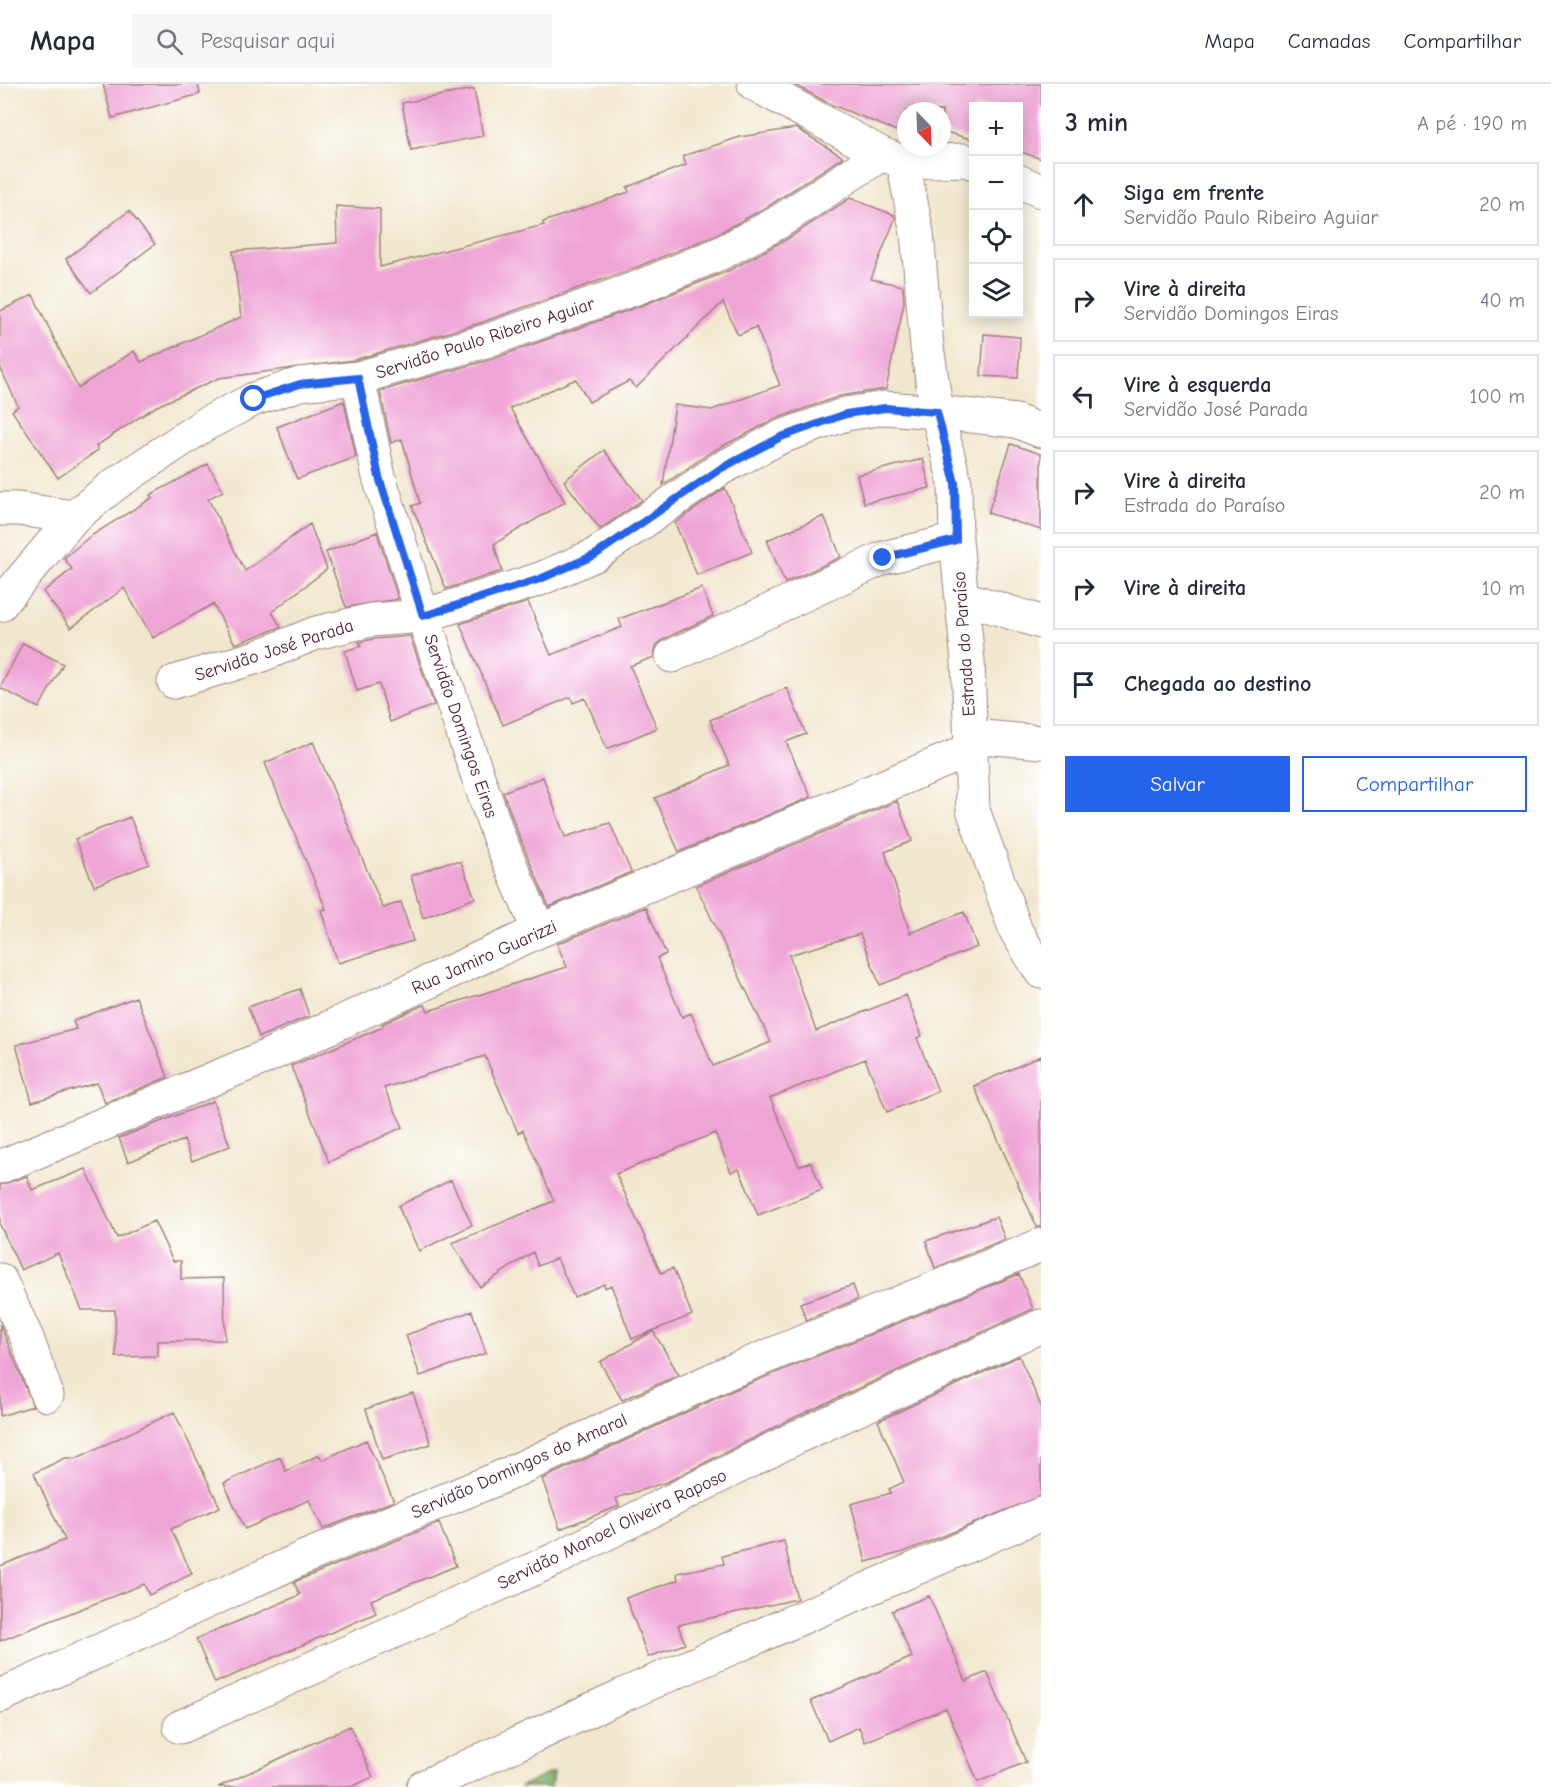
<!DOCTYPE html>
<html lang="pt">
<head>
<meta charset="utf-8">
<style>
	:root { --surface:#fff; --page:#f6f6f7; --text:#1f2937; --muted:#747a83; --line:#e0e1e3; --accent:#2563eb }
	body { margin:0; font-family:"Comic Neue",sans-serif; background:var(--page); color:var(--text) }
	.controls { position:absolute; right:18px; top:18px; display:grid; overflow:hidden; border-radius:0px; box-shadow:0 3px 15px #0003 }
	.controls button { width:54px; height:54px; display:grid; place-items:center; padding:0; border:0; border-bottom:2px solid var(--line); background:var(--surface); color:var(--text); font:30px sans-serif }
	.compass { position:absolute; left:897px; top:18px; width:54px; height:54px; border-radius:50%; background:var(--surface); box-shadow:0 3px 15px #0003; rotate:157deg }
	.stop { position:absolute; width:18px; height:18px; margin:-14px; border:4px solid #2563eb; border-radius:50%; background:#fff }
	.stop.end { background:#2563eb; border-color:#fff; box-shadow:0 2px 6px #0008 }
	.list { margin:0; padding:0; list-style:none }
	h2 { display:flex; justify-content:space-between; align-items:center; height:78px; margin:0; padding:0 24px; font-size:26px }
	h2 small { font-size:20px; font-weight:400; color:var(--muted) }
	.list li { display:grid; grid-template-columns:39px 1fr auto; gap:18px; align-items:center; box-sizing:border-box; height:84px; margin:0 12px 12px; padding:0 12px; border:2px solid var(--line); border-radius:0px }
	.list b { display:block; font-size:22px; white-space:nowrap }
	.list p { margin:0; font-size:20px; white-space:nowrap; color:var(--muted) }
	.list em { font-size:20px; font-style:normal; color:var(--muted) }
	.actions { display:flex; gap:12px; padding:18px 24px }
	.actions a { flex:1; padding:14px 0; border:2px solid var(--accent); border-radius:0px; text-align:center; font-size:21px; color:var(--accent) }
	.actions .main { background:var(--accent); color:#fff }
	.icon { flex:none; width:33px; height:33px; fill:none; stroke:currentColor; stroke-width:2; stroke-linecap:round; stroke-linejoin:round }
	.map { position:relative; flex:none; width:1041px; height:1703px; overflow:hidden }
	header { display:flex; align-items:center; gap:36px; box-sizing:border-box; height:84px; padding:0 30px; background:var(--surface); border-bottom:2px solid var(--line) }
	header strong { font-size:28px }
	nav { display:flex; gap:33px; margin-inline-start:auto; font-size:21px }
	.search { width:420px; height:54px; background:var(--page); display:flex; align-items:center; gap:15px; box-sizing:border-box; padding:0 21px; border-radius:0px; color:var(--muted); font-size:22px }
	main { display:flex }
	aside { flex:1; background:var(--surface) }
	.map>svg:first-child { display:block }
	.forest { fill:url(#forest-crowns); stroke:#66684b; stroke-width:1.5 }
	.building { fill:#efa4d6 }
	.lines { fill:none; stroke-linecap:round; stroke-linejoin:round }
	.minor-casing { stroke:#9e837c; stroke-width:35 }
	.minor { stroke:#fff; stroke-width:33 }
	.route { stroke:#2563eb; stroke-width:8 }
	.labels { text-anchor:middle; stroke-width:5; stroke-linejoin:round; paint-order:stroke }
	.street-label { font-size:18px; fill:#4a1f2b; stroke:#fff }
</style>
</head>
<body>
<header>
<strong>Mapa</strong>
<div class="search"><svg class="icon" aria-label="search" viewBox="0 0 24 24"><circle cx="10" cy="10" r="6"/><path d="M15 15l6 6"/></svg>Pesquisar aqui</div>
<nav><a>Mapa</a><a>Camadas</a><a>Compartilhar</a></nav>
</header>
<main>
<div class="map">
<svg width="1041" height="1703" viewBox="0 0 1041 1703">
	<defs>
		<pattern id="forest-crowns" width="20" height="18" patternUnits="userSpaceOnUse" patternTransform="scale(1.5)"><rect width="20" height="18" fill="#81b16b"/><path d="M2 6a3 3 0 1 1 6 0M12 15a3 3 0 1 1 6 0" fill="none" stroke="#6c8f58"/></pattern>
	</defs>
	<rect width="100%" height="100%" fill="#fff"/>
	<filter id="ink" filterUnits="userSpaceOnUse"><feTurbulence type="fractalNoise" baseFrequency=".0167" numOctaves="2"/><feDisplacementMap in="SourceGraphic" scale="12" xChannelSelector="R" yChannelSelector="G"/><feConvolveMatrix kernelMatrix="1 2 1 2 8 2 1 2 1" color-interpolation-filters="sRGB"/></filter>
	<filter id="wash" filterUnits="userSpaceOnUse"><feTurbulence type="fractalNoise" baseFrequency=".008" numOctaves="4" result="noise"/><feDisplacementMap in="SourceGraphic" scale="24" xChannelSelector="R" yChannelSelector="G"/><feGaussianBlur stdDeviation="1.35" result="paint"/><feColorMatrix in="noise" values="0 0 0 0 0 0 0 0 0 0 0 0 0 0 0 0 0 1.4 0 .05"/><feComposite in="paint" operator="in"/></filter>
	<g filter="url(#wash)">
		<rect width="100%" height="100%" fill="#f1e7ce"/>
		<path class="forest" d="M553,1688L551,1703H519Z"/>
		<g id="blocks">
			<path class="building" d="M103,0H198L200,10L112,34Z
				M793,0H1041V75L1018,67V22H974V56L942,47V27H906V51L830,20Z
				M474,5L483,52L411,66L402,19Z
				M796,44L843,73L767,123L713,152L632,185L480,239L354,276L219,294L155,323L96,362L98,366L58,394L12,327L18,322L0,283V227L33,211L78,304L134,267L141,278L241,233L233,167L337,159L336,122L380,125V183L544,141L543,138L629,108L627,103L686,81L683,72L740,53Z
				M850,114L894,131L895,135L871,195L903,202L904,219L886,305L840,312L775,335L711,368L663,401L675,321L712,326L780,301L756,243L738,251L723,218L636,304L629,297L589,318L576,295L510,324L565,418L494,460L502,487L446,505L412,422L420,419L402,355L391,359L380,307L492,275L646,220L730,186L787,155Z
				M129,127L155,160L91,209L66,175Z
				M984,250L1020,253L1018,294L981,292Z
				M344,317L356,373L297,395L277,343Z
				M1011,360L1041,370V446L988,429Z
				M604,366L642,416L600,445L564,397Z
				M923,375L930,404L864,419L857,391Z
				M208,380L223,407L208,415L245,487L310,440L327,485L272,528L281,543L235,560L213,520L153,554L124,504L71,544L43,508L72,485L64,474L89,453L152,414L150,411Z
				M725,404L752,468L697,491L675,439Z
				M824,432L841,473L785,499L767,456Z
				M377,448L398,515L346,523L326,468Z
				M702,504L713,532L664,555L656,562L654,573L630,582L657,644L607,665L585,614L573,619L571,613L503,641L460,540L528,518L551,571L622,543L619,535Z
				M410,552L434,621L390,638L379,600L357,607L345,567L361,562L359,558L374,555Z
				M23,559L63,580L39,624L0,604Z
				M787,604L806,650L786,658L811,713L679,768L655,714L729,681L710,636Z
				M313,658L383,824L401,818L413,857L338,879L321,826L326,825L265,679Z
				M543,693L565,753L610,739L631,788L549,823L517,747L503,708Z
				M897,717L912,757L885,768L910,849L964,828L977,863L880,901L860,850L789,871L816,947L906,911L922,952L917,954L938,1007L887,1028L865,975L770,1014L799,1082L811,1078L822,1106L758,1131L739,1085L731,1088L715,1049L616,1090L661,1189L673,1184L692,1231L632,1255L611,1201L605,1204L604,1200L574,1213L557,1174L538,1182L533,1168L480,1203L452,1159L554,1117L523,1046L518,1049L485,972L384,1004L403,1043L329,1078L291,982L383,943L382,940L419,923L425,921L428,927L567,883L557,860L646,823L666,870L657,874L682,933L691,929L713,982L771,958L696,802Z
				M130,733L149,780L94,802L75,755Z
				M448,778H461L475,814L423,834L411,792Z
				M300,905L309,932L259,953L248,923Z
				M136,913L168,993L105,1019L97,999L32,1018L16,961L76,945L73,937Z
				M1041,972V1143H1037L974,1002Z
				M213,1017L230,1062L192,1077L184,1056L128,1078L119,1054Z
				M86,1085L117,1154L154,1137L173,1177H181V1195L224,1194L225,1256L158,1257V1272L116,1273L115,1226H82L58,1169L21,1186L0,1141V1101L27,1092L32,1106Z
				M451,1096L472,1141L419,1167L398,1122Z
				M996,1133L1005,1155L935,1184L926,1157Z
				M1019,1190L1033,1225L791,1335L667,1398L616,1414L619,1422L560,1445L542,1395L736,1305Z
				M853,1201L858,1215L806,1236L800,1219Z
				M472,1227L486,1269L420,1292L406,1251Z
				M0,1240L33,1322L0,1332Z
				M653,1247L679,1291L622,1316L600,1278Z
				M1019,1272L1041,1322V1412L904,1468L866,1478L851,1420L891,1409L889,1405L904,1398L878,1337Z
				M413,1309L431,1360L382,1376L366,1325Z
				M174,1328L220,1423L171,1445L192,1490L149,1511L144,1500L0,1557V1482L65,1456L34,1389L65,1374H77Z
				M366,1356L394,1417L323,1445L309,1416L245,1445L224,1399L280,1373L286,1387L319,1371L322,1376Z
				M439,1439L456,1482L371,1516L376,1529L215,1599L196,1555L300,1511L294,1498Z
				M784,1457L797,1515L678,1541L685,1560L648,1573L626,1514L678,1496L677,1489L724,1480L722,1472Z
				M929,1512L966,1597L987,1588L1026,1678L978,1698L946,1624L865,1658L859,1643L828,1657L811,1617L912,1573L892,1527Z
				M350,1642L373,1693L351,1703H218Z"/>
		</g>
	</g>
	<g filter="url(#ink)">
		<use href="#blocks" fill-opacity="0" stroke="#9e837c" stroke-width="1.5"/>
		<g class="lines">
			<g class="minor-casing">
				<path id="minor" d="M754,0L882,70
					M903,78L917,149L927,263L937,328L955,399L956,456L968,577L973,726L1016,847L1041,888
					M1018,97L1041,107
					M358,294L379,393L423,532L499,754L539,847
					M0,425H18L74,433
					M961,513L1041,538
					M0,521L74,433L114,401L204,341L254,315L300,300L358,294L486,257L639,203L721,169L777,139L882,70L903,78L964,76L974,79
					M672,572L883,474L956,456
					M174,598L257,573L316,549L371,536L423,532L540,495L595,471L720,385L781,353L846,330L885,324L937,328L1016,337L1041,347
					M971,652L1041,658
					M0,1083L263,974L539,847L970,666
					M0,1196L27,1254L47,1311
					M0,1612L305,1473L499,1394L729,1288L1041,1161
					M180,1643L556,1475L799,1352L1041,1242
					M423,1703L623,1611L1041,1430"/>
			</g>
			<use href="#minor" class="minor"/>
		</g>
	</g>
	<g class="lines" filter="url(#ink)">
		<path class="route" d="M254,315L300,300L358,294L379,393L423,532L540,495L595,471L720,385L781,353L846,330L885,324L937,328L955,399L956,456L883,474"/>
	</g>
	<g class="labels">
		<g class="street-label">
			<text transform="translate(485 254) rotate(-18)" y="6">Servidão Paulo Ribeiro Aguiar</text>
			<text transform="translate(964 560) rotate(-94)" y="6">Estrada do Paraíso</text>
			<text transform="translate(274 566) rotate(-18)" y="6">Servidão José Parada</text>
			<text transform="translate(461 642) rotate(71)" y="6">Servidão Domingos Eiras</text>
			<text transform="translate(484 873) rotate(-24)" y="6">Rua Jamiro Guarizzi</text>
			<text transform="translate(519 1382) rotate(-24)" y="6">Servidão Domingos do Amaral</text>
			<text transform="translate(612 1445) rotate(-26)" y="6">Servidão Manoel Oliveira Raposo</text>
		</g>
	</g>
</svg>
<div class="controls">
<button>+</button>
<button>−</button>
<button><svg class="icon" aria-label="locate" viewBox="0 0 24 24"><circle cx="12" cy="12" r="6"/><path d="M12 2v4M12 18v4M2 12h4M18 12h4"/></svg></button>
<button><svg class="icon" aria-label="layers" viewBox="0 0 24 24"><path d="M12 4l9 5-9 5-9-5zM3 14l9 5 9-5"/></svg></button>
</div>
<svg class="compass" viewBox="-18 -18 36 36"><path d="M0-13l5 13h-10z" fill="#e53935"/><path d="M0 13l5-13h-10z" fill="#747a83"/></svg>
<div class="stop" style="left:254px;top:315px"></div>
<div class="stop end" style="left:883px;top:474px"></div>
</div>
<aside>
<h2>3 min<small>A pé · 190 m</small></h2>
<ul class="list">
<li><svg class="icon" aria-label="ahead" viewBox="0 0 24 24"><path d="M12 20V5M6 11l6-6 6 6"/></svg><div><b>Siga em frente</b><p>Servidão Paulo Ribeiro Aguiar</p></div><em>20 m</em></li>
<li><svg class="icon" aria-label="right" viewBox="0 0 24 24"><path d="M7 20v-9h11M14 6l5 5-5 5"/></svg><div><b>Vire à direita</b><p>Servidão Domingos Eiras</p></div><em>40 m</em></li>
<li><svg class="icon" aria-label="left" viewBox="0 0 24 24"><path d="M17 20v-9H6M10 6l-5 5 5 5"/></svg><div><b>Vire à esquerda</b><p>Servidão José Parada</p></div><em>100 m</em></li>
<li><svg class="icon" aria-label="right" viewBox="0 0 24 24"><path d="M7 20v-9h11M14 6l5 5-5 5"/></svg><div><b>Vire à direita</b><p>Estrada do Paraíso</p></div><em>20 m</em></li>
<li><svg class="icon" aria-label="right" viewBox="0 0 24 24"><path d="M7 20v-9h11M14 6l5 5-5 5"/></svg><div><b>Vire à direita</b></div><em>10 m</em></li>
<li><svg class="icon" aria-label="arrive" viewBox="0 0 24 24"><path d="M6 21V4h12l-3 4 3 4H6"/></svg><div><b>Chegada ao destino</b></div></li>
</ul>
<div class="actions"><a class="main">Salvar</a><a>Compartilhar</a></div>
</aside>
</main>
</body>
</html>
